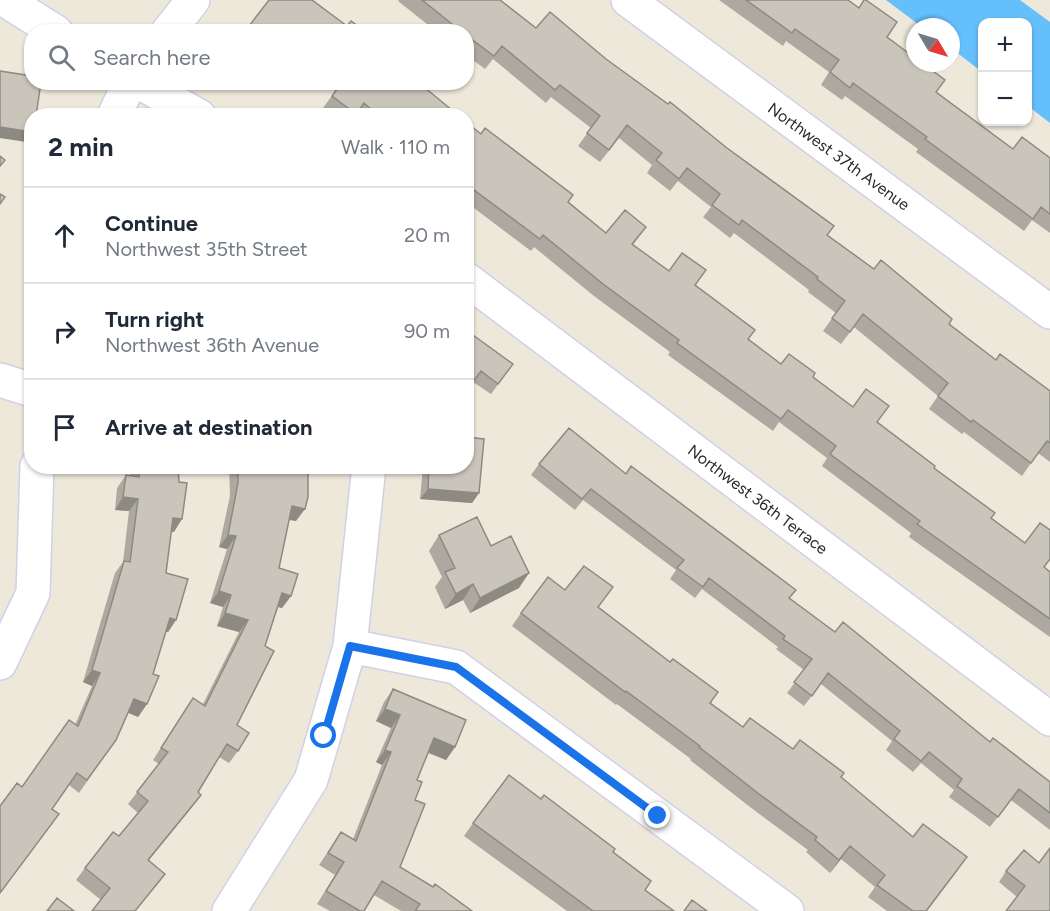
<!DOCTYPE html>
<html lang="en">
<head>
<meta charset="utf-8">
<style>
	:root { --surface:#fff; --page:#f6f6f7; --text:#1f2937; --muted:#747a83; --line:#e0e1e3 }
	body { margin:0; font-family:Figtree,sans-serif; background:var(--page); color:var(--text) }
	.controls { position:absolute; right:18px; top:18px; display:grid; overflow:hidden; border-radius:12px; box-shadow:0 2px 4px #0004 }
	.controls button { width:54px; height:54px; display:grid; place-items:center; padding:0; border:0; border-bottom:2px solid var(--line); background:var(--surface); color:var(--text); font:30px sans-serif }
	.compass { position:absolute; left:906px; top:18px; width:54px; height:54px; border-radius:50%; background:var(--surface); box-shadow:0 2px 4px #0004; rotate:128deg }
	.stop { position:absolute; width:18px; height:18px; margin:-14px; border:4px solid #1a73e8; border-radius:50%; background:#fff }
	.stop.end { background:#1a73e8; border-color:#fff; box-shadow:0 2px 6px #0008 }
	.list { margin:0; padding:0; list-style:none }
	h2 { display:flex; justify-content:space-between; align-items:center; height:78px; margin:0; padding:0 24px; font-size:26px }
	h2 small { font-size:20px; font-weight:400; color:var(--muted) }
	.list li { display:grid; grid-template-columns:39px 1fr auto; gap:18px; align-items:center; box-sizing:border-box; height:96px; padding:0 24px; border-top:2px solid var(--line) }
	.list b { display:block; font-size:22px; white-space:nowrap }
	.list p { margin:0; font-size:20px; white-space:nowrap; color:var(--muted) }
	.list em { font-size:20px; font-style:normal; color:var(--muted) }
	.icon { flex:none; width:33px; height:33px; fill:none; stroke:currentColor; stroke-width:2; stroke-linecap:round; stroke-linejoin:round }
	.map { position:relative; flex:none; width:1050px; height:911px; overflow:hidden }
	.search { position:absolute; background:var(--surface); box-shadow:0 2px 4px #0004; left:24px; top:24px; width:450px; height:66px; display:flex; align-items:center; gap:15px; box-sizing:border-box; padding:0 21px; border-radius:24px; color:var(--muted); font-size:22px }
	.panel { position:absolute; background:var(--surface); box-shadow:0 2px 4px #0004; left:24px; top:108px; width:450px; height:366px; border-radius:24px }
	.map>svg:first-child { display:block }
	.water { fill:#64bffa }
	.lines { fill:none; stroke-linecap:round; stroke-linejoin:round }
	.minor-casing { stroke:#d0d1e5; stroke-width:36 }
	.minor { stroke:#fff; stroke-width:33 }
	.wall { fill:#ada9a0 }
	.shaded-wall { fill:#8d8a82 }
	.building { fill:#c9c5ba; stroke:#8d8a82; stroke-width:1.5 }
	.route { stroke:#1a73e8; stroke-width:8 }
	.labels { text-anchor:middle; stroke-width:4.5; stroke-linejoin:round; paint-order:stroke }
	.street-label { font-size:16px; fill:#2a2a2a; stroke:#fff }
</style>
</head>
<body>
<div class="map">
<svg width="1050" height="911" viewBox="0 0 1050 911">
	<rect width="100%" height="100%" fill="#eee8db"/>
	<path class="water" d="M886,0H1020L1050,22V123L1028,106V22H982V72L951,48V27H922Z"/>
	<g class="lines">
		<g class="minor-casing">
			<path id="minor" d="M5,0L56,32
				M628,0L1050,312
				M168,32L193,0
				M139,82L199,116
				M114,116L130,82
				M466,279L1050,719
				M0,380L32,390
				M350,646L456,667L787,911
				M0,663L33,593L37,466
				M229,911L311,780L350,646L369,466"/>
		</g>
		<use href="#minor" class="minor"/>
	</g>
	<path class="wall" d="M399,0H500L536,28L606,59L834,226L827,235L949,324L996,360L1050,391V462L1038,453L1022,476L964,432L962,434L929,409L938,396L854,327L841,344L823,331L836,313L808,292L809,290L734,233L730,238L703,217L711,207L678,181L670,191L647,173L652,165L619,138L600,162L578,146L591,128L551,97L546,103L493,59L485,69L466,55V32H437L398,1Z
		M719,0H848L887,37L936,92L1013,149L1050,158V233L1032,220L1024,231L916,152L918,149L845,96L842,100L821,85L829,72L786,41L783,46Z
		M326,82H428L425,88L459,116H334L323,108L336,90Z
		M466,122L569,202L606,233L646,227L633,245L669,271L696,285L748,339L781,364L813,377L853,407L878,422L934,468L991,518L1044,567L1050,572V637L909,537L911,533L822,466L827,458L779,422L773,431L668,355L670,352L594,296L534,247L531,251L466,202Z
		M466,330L513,364L491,394L473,382Z
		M539,464L626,474L835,632L990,742L1050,782V830L1011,800L990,827L949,797L954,790L921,763L913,772L886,750L892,741L821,684L804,706L787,693L804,670L776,649L778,647L702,589L695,598L670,579L676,570L583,500L575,510L531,475Z
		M129,466H178L174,532H171L166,573L176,620L168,632H165L153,674L147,704L138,717L128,713L116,740L79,793L69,785L52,809L59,814L50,827L22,787L75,725L92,686L83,682L115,573L123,562L129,511L115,510L117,488L126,475L130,476Z
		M229,466H308L296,521L289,520L279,568L291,596L282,608L278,607L237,725L238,751L229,763L219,757L198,792L201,795L192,807L149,860L165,874L156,886L101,900L76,880L85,868L119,836L138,813L128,804L159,764L153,760L193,698L203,704L239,632L217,626L223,607L210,603L227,549L219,547L230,496Z
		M423,466H466L479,493L472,503L420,499Z
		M439,535L491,546L519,588L470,613L463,600L445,609L435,587L442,577L429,551Z
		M565,590L598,608L711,703L743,727L793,749L841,777L913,837L958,870L927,911H887L868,897L875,887L841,859L830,873L806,852L808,850L750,807L690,760L691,759L617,704L616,705L512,626L521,613Z
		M393,689L455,747L446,760L428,753L417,780L415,800L400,867L472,911H401L374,895L364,911H330L317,904L335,875L319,865L341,832L353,839L382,765L376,762L391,728L376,721L384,702Z
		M473,823L613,852L645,890L674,911H567L464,836Z
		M1039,863L1050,911L1017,897L999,882L1006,871Z"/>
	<path class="shaded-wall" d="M0,127L32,132V134L26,142L0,138Z
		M428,489L479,493L472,503L420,499Z
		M123,497L138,499L129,511L115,510Z
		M292,506L305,509L296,521L283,518Z
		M173,518L182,519L174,532L164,531Z
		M228,535L236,536L227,549L219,547Z
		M529,573L519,588L470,613L480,598Z
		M473,584L463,600L445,609L456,594Z
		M219,591L231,595L223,607L210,603Z
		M282,593L291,596L282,608L274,606Z
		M225,613L248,620L239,632L217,626Z
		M170,618L176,620L168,632L161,631Z
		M92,670L100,673L92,686L83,682Z
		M134,699L147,704L138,717L125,711Z
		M385,709L400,715L391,728L376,721Z
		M434,738L455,747L446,760L425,751Z
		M385,750L391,752L382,765L376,762Z
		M201,795L192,807L139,872L148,860Z
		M850,846L841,859L830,873L839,860Z"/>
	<path class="building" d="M269,0H312L347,26L351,21L366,32H249L246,30Z
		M422,0H500L536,28L550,12L606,59L668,104L670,102L727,148L834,226L827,235L874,269L881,260L952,319L949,324L996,360L1000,354L1050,391V443L1047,441L1031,463L973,420L971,422L938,396L948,383L863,314L850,332L832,318L845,301L817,279L818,277L742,220L739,225L712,205L720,194L687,168L679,179L656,160L662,153L627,125L609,150L587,133L600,116L560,85L555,90L502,46L494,56L466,35V32H462Z
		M746,0H848L859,8L864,0H866L897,22L887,37L915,58V63H922L945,80L936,92L1013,149L1022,137L1050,158V214L1041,207L1033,219L925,139L927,137L853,83L850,88L830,72L839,60L795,29L792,33Z
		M0,71L32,76V82H41L36,116H32V132L0,127Z
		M342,82H428L424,87L459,116H379L364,103L356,114L332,96Z
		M466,122L481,134L485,128L573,195L568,202L606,233L625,210L646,227L632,244L669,271L682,253L706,270L695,285L755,330L748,339L781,364L789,354L815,373L813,377L853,407L866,389L889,406L877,422L935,466L934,468L995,513L991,518L1025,543L1040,523L1050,530V559L1044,567L1050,572V619L917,524L920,521L830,454L836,446L788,410L781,419L677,343L679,340L603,284L543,235L540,239L466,184Z
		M0,156L5,160L0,166Z
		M0,194L5,197L0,204Z
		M466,330L513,364L498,384L481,371L466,391Z
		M569,428L626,474L631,466L796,590L789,598L835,632L843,622L990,742L993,738L1050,782V813L1019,789L998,817L957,786L962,779L929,752L921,761L894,739L900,731L828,673L812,696L794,682L812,659L783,639L785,636L709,578L703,587L677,568L684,560L591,489L582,499L539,464Z
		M466,437L484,439L479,493L428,489L429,466H466Z
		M139,466H178L179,482L187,483L182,519L173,518L166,573L188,579L176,620L170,618L153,674L159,676L147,704L134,699L116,740L87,780L77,773L52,809L59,814L0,893V806L17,783L22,787L69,720L78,726L100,673L92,670L124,561L130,562L138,499L123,497L126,475L139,477Z
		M238,466H308V497L305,509L292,506L279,568L298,574L291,596L282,593L265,646L274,651L237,725L249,733L238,751L227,744L198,792L201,795L148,860L165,874L135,911H92L110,888L85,868L113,832L119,836L148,801L137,792L168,752L161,748L193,698L205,706L248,620L225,613L231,595L219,591L236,536L228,535L238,483Z
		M477,517L491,546L511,536L529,573L480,598L473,584L456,594L445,572L455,568L439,535Z
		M584,566L613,587L598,607L670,662L673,659L718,692L710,703L743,727L750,718L793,749L800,740L844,773L841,777L913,837L923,824L967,857L926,911H913L877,885L885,875L850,846L839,860L815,840L817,837L759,794L699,747L700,746L626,691L625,692L521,613L548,577L565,590Z
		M393,689L466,720L455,747L434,738L417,780L422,782L415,800L425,804L400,867L433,887L435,884L472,911H415L420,904L382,881L364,911H360L326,891L344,862L328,853L341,832L356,841L391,752L385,750L400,715L385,709Z
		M509,775L541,799L544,795L615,849L613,852L651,881L645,890L674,911H593L473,823Z
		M1050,848V911H1006L1025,886L1006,871L1024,850L1039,863Z
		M57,898L74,911H47Z
		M692,900L707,911H684Z"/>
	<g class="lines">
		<path class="route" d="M324,736L350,646L456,667L658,816"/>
	</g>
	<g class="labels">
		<g class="street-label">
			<text transform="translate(839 156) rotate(36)" y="6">Northwest 37th Avenue</text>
			<text transform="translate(758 499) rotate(37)" y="6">Northwest 36th Terrace</text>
		</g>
	</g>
</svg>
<div class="controls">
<button>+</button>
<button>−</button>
</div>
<svg class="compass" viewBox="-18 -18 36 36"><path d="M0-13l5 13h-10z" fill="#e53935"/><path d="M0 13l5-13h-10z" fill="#747a83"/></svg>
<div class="stop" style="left:324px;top:736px"></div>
<div class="stop end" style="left:658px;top:816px"></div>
<div class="search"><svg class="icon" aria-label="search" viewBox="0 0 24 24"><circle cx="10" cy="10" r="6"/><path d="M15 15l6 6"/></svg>Search here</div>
<section class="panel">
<h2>2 min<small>Walk · 110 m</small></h2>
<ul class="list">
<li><svg class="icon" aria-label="ahead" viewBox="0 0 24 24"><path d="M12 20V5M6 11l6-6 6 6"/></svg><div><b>Continue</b><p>Northwest 35th Street</p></div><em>20 m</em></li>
<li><svg class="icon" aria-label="right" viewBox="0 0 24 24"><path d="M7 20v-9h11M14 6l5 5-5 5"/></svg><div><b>Turn right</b><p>Northwest 36th Avenue</p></div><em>90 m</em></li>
<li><svg class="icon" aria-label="arrive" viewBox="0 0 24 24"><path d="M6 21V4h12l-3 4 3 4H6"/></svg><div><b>Arrive at destination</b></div></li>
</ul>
</section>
</div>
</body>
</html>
